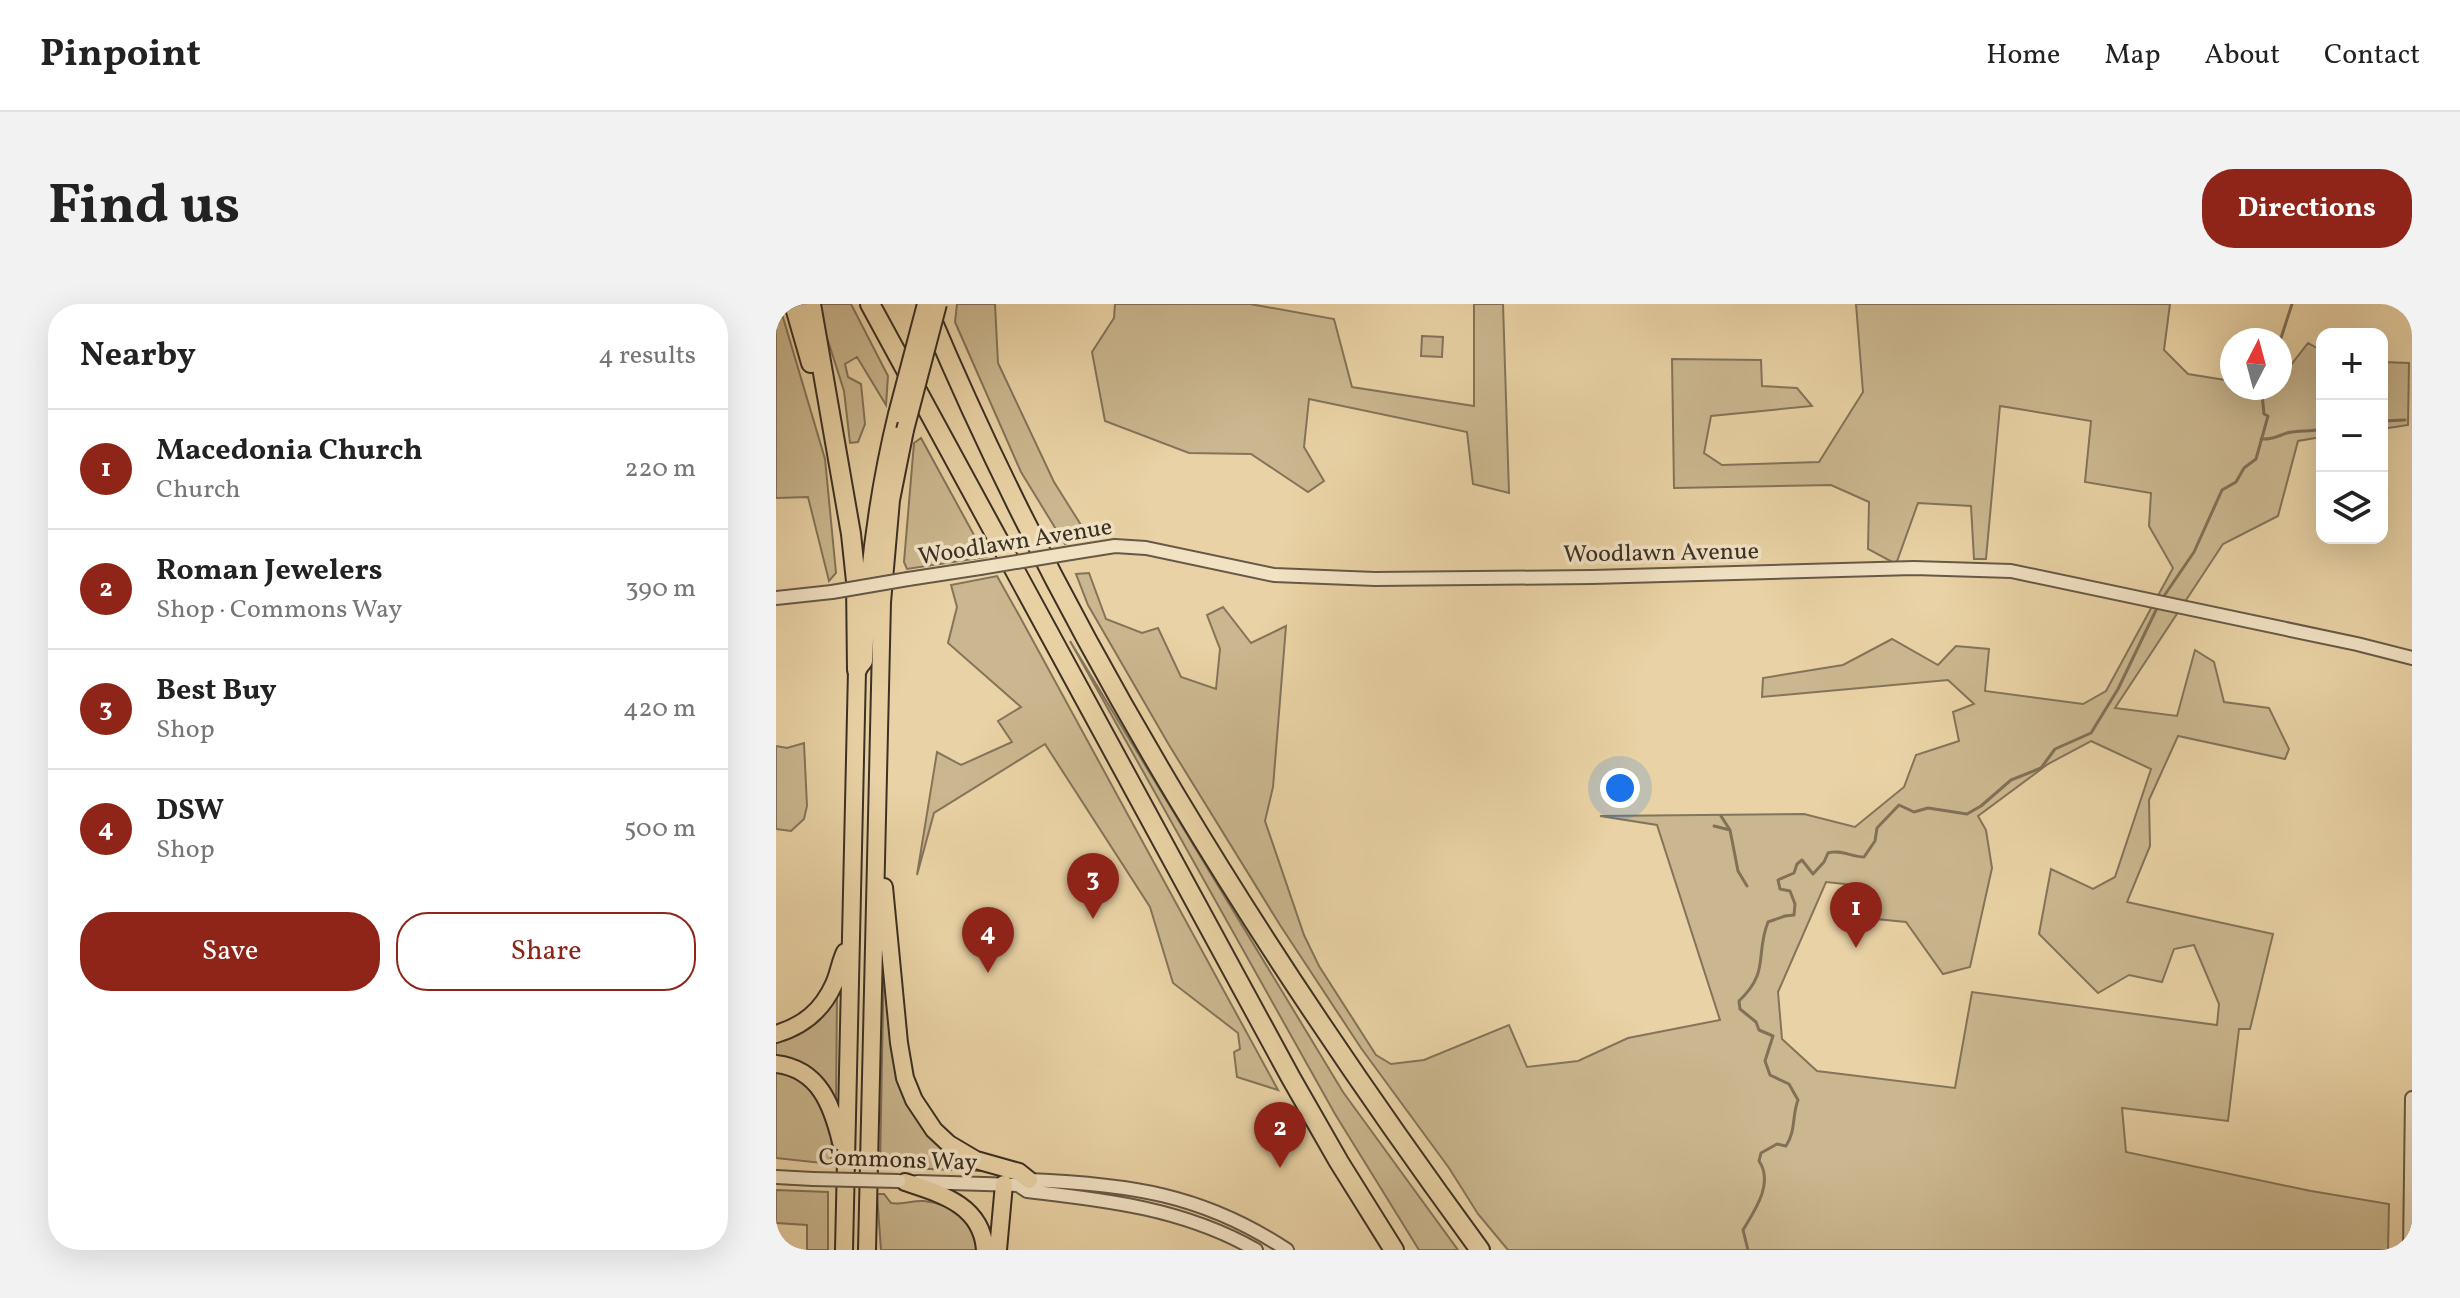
<!DOCTYPE html>
<html lang="en">
<head>
<meta charset="utf-8">
<style>
	:root { --surface:#fff; --page:#f2f2f2; --text:#222; --muted:#767676; --line:#e0e0e0; --accent:#8f2418 }
	body { margin:0; font-family:Vollkorn,serif; background:var(--page); color:var(--text) }
	.controls { position:absolute; right:24px; top:24px; display:grid; overflow:hidden; border-radius:16px; box-shadow:0 8px 32px #0002 }
	.controls button { width:72px; height:72px; display:grid; place-items:center; padding:0; border:0; border-bottom:2px solid var(--line); background:var(--surface); color:var(--text); font:40px sans-serif }
	.compass { position:absolute; left:1444px; top:24px; width:72px; height:72px; border-radius:50%; background:var(--surface); box-shadow:0 8px 32px #0002; rotate:6deg }
	.you { position:absolute; left:844px; top:484px; width:28px; height:28px; margin:-20px; border:6px solid #fff; border-radius:50%; background:#1a73e8; box-shadow:0 0 0 12px #1a73e833 }
	.badge { display:grid; place-items:center; width:52px; height:52px; border-radius:50%; background:var(--accent); color:#fff; font-size:26px; font-weight:700 }
	.pin { position:absolute; translate:-50% -66px; filter:drop-shadow(0 2px 4px #0008) }
	.pin::after { content:''; position:absolute; top:42px; width:28px; height:24px; background:inherit; clip-path:polygon(0 0,100% 0,50% 100%) }
	.list { margin:0; padding:0; list-style:none }
	h2 { display:flex; justify-content:space-between; align-items:center; height:104px; margin:0; padding:0 32px; font-size:34px }
	h2 small { font-size:26px; font-weight:400; color:var(--muted) }
	.list li { display:grid; grid-template-columns:52px 1fr auto; gap:24px; align-items:center; box-sizing:border-box; height:120px; padding:0 32px; border-top:2px solid var(--line) }
	.list b { display:block; font-size:30px; white-space:nowrap }
	.list p { margin:0; font-size:26px; white-space:nowrap; color:var(--muted) }
	.list em { font-size:26px; font-style:normal; color:var(--muted) }
	.actions { display:flex; gap:16px; padding:24px 32px }
	.actions a { flex:1; padding:18px 0; border:2px solid var(--accent); border-radius:32px; text-align:center; font-size:28px; color:var(--accent) }
	.actions .main { background:var(--accent); color:#fff }
	.icon { flex:none; width:44px; height:44px; fill:none; stroke:currentColor; stroke-width:2; stroke-linecap:round; stroke-linejoin:round }
	.map { position:relative; flex:none; width:1636px; height:946px; overflow:hidden; border-radius:32px }
	header { display:flex; align-items:center; gap:48px; box-sizing:border-box; height:112px; padding:0 40px; background:var(--surface); border-bottom:2px solid var(--line) }
	header strong { font-size:38px }
	nav { display:flex; gap:44px; margin-inline-start:auto; font-size:28px }
	.intro { display:flex; align-items:center; justify-content:space-between; box-sizing:border-box; height:192px; padding:0 48px }
	h1 { margin:0; font-size:56px }
	.button { padding:20px 36px; border-radius:32px; background:var(--accent); color:#fff; font-size:28px; font-weight:700 }
	main { display:flex; gap:48px; padding:0 48px }
	aside { flex:1; background:var(--surface); border-radius:32px; box-shadow:0 8px 32px #0002 }
	.map>svg:first-child { display:block }
	.green { fill:#cbb78f; stroke:#83745a; stroke-width:2; fill-rule:evenodd }
	.lines { fill:none; stroke-linecap:round; stroke-linejoin:round }
	.stream { stroke:#807157; stroke-width:3 }
	.tertiary-casing { stroke:#665945; stroke-width:16 }
	.trunk-casing { stroke:#3b3125; stroke-width:20 }
	.motorway-casing { stroke:#3b3125; stroke-width:22 }
	.tertiary { stroke:#f1e2c4; stroke-width:12 }
	.trunk { stroke:#e9d2a5; stroke-width:16 }
	.motorway { stroke:#e9d2a5; stroke-width:18 }
	.tertiary-bridge-casing { stroke:#665945; stroke-width:16; stroke-linecap:butt }
	.trunk-bridge-casing { stroke:#3b3125; stroke-width:20; stroke-linecap:butt }
	.tertiary-bridge { stroke:#f1e2c4; stroke-width:12 }
	.trunk-bridge { stroke:#e9d2a5; stroke-width:16 }
	.labels { text-anchor:middle; stroke-width:7; stroke-linejoin:round; paint-order:stroke }
	.street-label { font-size:24px; fill:#3b3125; stroke:#f1e2c4 }
</style>
</head>
<body>
<header>
<strong>Pinpoint</strong>
<nav><a>Home</a><a>Map</a><a>About</a><a>Contact</a></nav>
</header>
<div class="intro"><h1>Find us</h1><a class="button">Directions</a></div>
<main>
<aside>
<h2>Nearby<small>4 results</small></h2>
<ul class="list">
<li><span class="badge">1</span><div><b>Macedonia Church</b><p>Church</p></div><em>220 m</em></li>
<li><span class="badge">2</span><div><b>Roman Jewelers</b><p>Shop · Commons Way</p></div><em>390 m</em></li>
<li><span class="badge">3</span><div><b>Best Buy</b><p>Shop</p></div><em>420 m</em></li>
<li><span class="badge">4</span><div><b>DSW</b><p>Shop</p></div><em>500 m</em></li>
</ul>
<div class="actions"><a class="main">Save</a><a>Share</a></div>
</aside>
<div class="map">
<svg width="1636" height="946" viewBox="0 0 1636 946">
	<rect width="100%" height="100%" fill="#e9d2a5"/>
	<filter id="stains"><feTurbulence type="fractalNoise" baseFrequency=".0025" numOctaves="4"/><feColorMatrix values="0 0 0 0 .2 0 0 0 0 .09 0 0 0 0 .02 0 0 0 .5 -.17"/></filter>
	<radialGradient id="worn" r=".72"><stop offset=".6" stop-color="#630" stop-opacity="0"/><stop offset="1" stop-color="#630" stop-opacity=".3"/></radialGradient>
	<path class="green" d="M0,0H3L49,155L60,269L53,277L32,193L0,194Z
		M43,0H75L112,72L110,101L81,53L69,60L72,73L85,80L89,120L82,138L74,139L68,87L47,21Z
		M181,0H219L222,59L278,178L305,221L302,234L289,240L245,168L179,18Z
		M339,0H474L558,15L576,83L698,102V0H727L733,189L697,180L691,128L533,95L528,143L548,177L532,188L475,150L413,149L329,117L316,48L338,14Z
		M1080,0H1394L1388,46L1412,70L1456,77V84H1504V75L1532,39L1546,47V133L1522,137L1502,212L1447,240L1339,404L1401,412L1419,346L1438,358L1448,398L1493,404L1513,445L1509,455L1402,432L1373,496L1374,542L1351,598L1497,630L1474,725H1463L1452,817L1346,804L1350,848L1535,887L1613,900L1612,946H732L702,910L673,864L585,744L504,621L393,441L312,301L300,270L313,269L330,315L366,329L382,324L405,373L440,385L444,345L431,311L447,303L475,339L510,322L497,483L489,517L528,631L543,662L600,751L615,760L648,756L733,721L751,763L802,757L852,734L944,716L881,521L824,512L1028,510L1079,523L1128,483L1140,451L1183,437L1177,408L1198,400L1172,376L986,393L987,374L1067,361L1116,335L1162,361L1180,342L1213,345L1209,387L1307,400L1330,387L1397,264L1373,222L1375,189L1309,178L1315,117L1224,102L1210,255H1198L1195,202L1142,199L1120,260L1092,245L1093,198L1055,181L898,184L896,55L985,56L986,82L1021,84L1036,102L935,112L928,149L946,161L1043,158L1087,88ZM1315,437L1375,465L1339,573L1317,585L1275,565L1263,630L1322,689L1353,671L1386,678L1398,645L1418,641L1443,700L1441,721L1196,688L1179,784L1041,767L1006,735L1002,688L1050,578L1078,581L1100,615L1130,618L1167,670L1194,663L1216,564L1210,526L1202,512L1272,460Z
		M646,32L667,33L666,53L645,52Z
		M1606,58L1633,59L1632,121L1606,125Z
		M145,134L210,253L131,265L128,258L138,139Z
		M221,272L244,313L502,786L461,773L458,748L464,745L462,729L397,679L374,603L269,440L158,509L141,571L161,448L185,461L236,438L222,417L245,403L172,339L181,303L175,281Z
		M294,337L567,788L682,946H643L559,810Z
		M28,439L31,502L28,515L15,527L0,525V442L11,444Z
		M108,650L121,762L158,832L207,867L104,863Z
		M61,689L60,804L0,754V736Z
		M0,764L8,765L45,790L56,817L55,860L0,854Z
		M0,886L52,888V946H31V921L0,919Z
		M101,890H108L115,899C126,901 137,896 148,897C176,900 198,918 203,946H105Z"/>
	<g class="lines">
		<path class="stream" d="M1504,37L1516,0
			M1606,117L1629,116
			M1485,135C1497,136 1501,132 1511,129C1523,126 1534,128 1546,125
			M1388,292L1418,248L1446,186L1460,178L1468,164L1480,155L1492,112L1488,110L1486,90L1491,84
			M945,512L954,526L962,567L971,582
			M938,522L954,526
			M972,946L967,926C979,906 998,879 983,857L985,849L1001,840L1010,842C1020,827 1016,811 1022,796L1013,780L994,771L989,757L997,732L983,726L980,718L964,705L963,697C994,668 979,651 992,618L1009,612L1018,611L1019,600L1014,587L1004,585L1002,576L1018,569L1021,560L1026,556L1037,570L1048,558L1052,549C1063,545 1076,553 1088,553L1099,537L1101,524L1123,501L1138,508L1152,504L1191,510L1205,502L1235,476L1265,464L1279,445L1315,429L1342,385L1381,304"/>
		<g class="tertiary-casing">
			<path id="tertiary" d="M295,249L339,242L370,244L498,271L599,275L816,273L1138,264L1235,267L1581,340L1636,354
				M132,275L204,264
				M0,294L56,288
				M0,873L37,875
				M141,878L242,881L253,876C352,880 427,890 511,946
				M242,881L251,887C331,896 409,905 480,946
				M1634,946L1636,794"/>
		</g>
		<g class="trunk-casing">
			<path id="trunk" d="M108,583L123,739L129,774L138,796L158,826L173,840L200,856L243,868L253,876
				M0,730C27,722 46,707 58,680C63,669 64,658 69,648
				M0,760C43,765 56,801 65,838
				M129,878C165,890 206,901 209,946
				M68,946L81,366L88,357C91,273 101,192 121,110
				M91,946L106,298L115,196L129,126
				M222,946L228,880"/>
		</g>
		<g class="motorway-casing">
			<path id="motorway" d="M18,0L35,59
				M35,0L75,230L80,277L81,366
				M94,0L515,774L563,858L618,946
				M153,9C294,344 490,654 704,946"/>
		</g>
		<use href="#tertiary" class="tertiary"/>
		<use href="#trunk" class="trunk"/>
		<use href="#motorway" class="motorway"/>
		<g class="tertiary-bridge-casing">
			<path id="tertiary-bridge" d="M204,264L295,249
				M56,288L132,275
				M37,875L123,877"/>
		</g>
		<g class="trunk-bridge-casing">
			<path id="trunk-bridge" d="M121,110L150,0
				M129,126L162,0"/>
		</g>
		<use href="#tertiary-bridge" class="tertiary-bridge"/>
		<use href="#trunk-bridge" class="trunk-bridge"/>
	</g>
	<g class="labels">
		<g class="street-label">
			<text transform="translate(239 237) rotate(-9)" y="8">Woodlawn Avenue</text>
			<text transform="translate(885 248) rotate(-1)" y="8">Woodlawn Avenue</text>
			<text transform="translate(122 855) rotate(2)" y="8">Commons Way</text>
		</g>
	</g>
	<rect width="100%" height="100%" filter="url(#stains)"/>
	<rect width="100%" height="100%" fill="url(#worn)"/>
</svg>
<div class="controls">
<button>+</button>
<button>−</button>
<button><svg class="icon" aria-label="layers" viewBox="0 0 24 24"><path d="M12 4l9 5-9 5-9-5zM3 14l9 5 9-5"/></svg></button>
</div>
<svg class="compass" viewBox="-18 -18 36 36"><path d="M0-13l5 13h-10z" fill="#e53935"/><path d="M0 13l5-13h-10z" fill="#767676"/></svg>
<div class="you"></div>
<div class="pin badge" style="left:1080px;top:644px">1</div>
<div class="pin badge" style="left:504px;top:864px">2</div>
<div class="pin badge" style="left:317px;top:615px">3</div>
<div class="pin badge" style="left:212px;top:669px">4</div>
</div>
</main>
</body>
</html>
